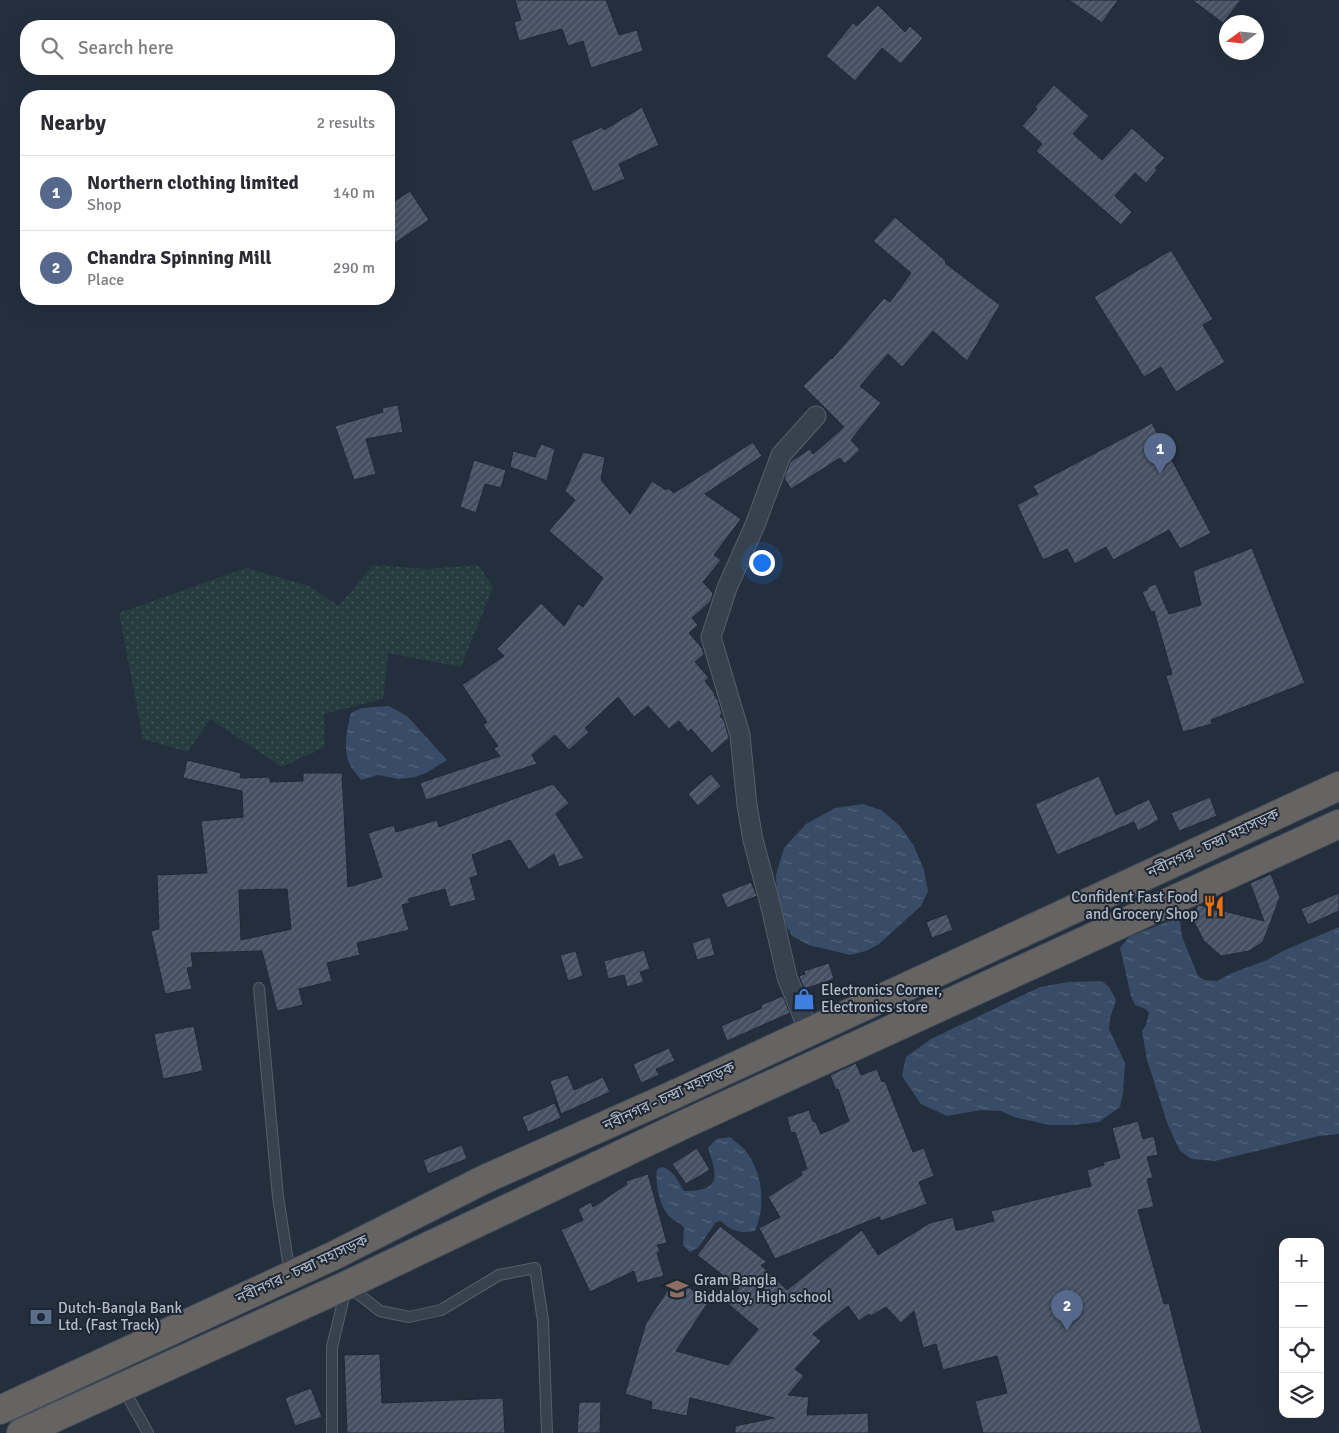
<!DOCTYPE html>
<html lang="en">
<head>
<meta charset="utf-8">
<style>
	:root { --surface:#fff; --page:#f7f7f7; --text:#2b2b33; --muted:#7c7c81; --line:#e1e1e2; --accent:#56698c }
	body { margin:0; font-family:Signika,"Noto Sans Bengali",sans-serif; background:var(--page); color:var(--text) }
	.controls { position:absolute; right:15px; bottom:15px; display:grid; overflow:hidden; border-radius:10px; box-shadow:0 5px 20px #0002 }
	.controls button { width:45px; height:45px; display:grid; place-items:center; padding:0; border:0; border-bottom:1px solid var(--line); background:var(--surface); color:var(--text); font:25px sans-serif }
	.compass { position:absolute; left:1219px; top:15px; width:45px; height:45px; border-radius:50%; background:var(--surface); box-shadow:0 5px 20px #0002; rotate:255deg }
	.you { position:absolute; left:761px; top:562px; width:18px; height:18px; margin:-12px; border:4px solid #fff; border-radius:50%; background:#1a73e8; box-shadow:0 0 0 8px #1a73e833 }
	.badge { display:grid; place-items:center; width:32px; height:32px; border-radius:50%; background:var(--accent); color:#fff; font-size:16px; font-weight:700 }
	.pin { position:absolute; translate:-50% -41px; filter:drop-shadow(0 1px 2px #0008) }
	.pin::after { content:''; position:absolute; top:26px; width:18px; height:15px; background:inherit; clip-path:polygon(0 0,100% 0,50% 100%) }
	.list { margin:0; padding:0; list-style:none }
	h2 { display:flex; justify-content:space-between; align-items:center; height:65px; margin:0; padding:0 20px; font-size:21px }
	h2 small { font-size:16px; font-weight:400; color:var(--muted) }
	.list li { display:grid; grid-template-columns:32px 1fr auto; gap:15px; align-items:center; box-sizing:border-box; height:75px; padding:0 20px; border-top:1px solid var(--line) }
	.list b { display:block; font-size:19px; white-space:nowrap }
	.list p { margin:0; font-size:16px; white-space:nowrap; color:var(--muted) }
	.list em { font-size:16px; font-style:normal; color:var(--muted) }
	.icon { flex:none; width:28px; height:28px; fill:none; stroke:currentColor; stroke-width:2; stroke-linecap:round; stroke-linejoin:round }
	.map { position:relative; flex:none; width:1339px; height:1433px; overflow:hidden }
	.search { position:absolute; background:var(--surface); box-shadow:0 5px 20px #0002; left:20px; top:20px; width:375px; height:55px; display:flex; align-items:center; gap:12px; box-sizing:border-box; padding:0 18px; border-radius:20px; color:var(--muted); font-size:19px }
	.panel { position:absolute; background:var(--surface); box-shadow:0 5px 20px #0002; left:20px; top:90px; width:375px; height:215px; border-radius:20px }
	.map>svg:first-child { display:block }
	.park { fill:url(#park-dots) }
	.water { fill:url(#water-ripples) }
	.building { fill:url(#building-hatch); stroke:#1f2835; fill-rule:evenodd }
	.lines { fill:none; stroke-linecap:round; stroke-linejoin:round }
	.service-casing { stroke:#565f6c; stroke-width:12 }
	.minor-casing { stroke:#565f6c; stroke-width:21 }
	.trunk-casing { stroke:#434c59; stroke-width:30 }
	.service { stroke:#38414e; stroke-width:10 }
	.minor { stroke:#38414e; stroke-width:19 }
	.trunk { stroke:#656462; stroke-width:28 }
	.labels { text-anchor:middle; stroke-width:4; stroke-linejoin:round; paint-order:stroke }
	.street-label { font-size:15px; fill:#b4bcc9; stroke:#1d2633 }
	.poi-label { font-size:15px; fill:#b4bcc9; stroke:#1d2633; text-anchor:start }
</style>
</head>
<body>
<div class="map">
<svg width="1339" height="1433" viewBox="0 0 1339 1433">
	<defs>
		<pattern id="park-dots" width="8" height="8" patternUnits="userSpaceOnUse" patternTransform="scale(1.25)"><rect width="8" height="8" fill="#263c3f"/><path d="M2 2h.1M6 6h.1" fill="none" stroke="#435659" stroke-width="1.8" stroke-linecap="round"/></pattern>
		<pattern id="water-ripples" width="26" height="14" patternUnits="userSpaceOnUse" patternTransform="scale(1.25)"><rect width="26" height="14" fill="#394c67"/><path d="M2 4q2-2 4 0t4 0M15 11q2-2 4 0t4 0" fill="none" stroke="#53647b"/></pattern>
		<pattern id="building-hatch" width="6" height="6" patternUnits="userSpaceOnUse" patternTransform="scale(1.25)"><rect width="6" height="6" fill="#455162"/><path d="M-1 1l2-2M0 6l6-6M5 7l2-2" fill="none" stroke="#5d6877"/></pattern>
	</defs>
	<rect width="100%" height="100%" fill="#242f3e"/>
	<path class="park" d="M373,565L428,569L478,565L493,587L461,667L388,653L383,699L324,714V747L282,767L210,719L188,752L143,739L119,613L246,568L309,586L339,606Z"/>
	<path class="water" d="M389,706L407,716L447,760L426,773L415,777L399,779L378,775L361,780C358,776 354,771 351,767C342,751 347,729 351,713L362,708Z
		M863,804L881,810L900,826L914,846L924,870L928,891L921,906L879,944L866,951L850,955L809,945L792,936L782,918L777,894L776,875L784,848L806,824L835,808Z
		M1176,918L1180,921L1182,937L1198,976L1205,980L1217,981L1232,973L1265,961L1285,950L1339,927V1134L1319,1136L1215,1161L1192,1159L1180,1151L1168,1125L1147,1060L1142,1031L1146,1025L1149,1013L1146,1009L1135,1005L1131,996L1120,948L1129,937Z
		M1102,981L1109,987L1116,1000L1110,1018L1109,1029L1125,1063L1123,1093L1120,1107L1099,1122L1073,1125H1050L1014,1117L1001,1111L981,1110L947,1116L921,1104L902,1076L906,1057L931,1039L1040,987L1069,982Z
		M730,1137C734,1141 741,1145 745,1150C763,1173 766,1205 755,1231C742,1234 731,1231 721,1221L716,1222L698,1248L690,1252L683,1245L684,1228C680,1222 673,1221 669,1216C659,1205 655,1183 657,1169L663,1167C677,1174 676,1179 684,1191C721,1191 718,1177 708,1148L716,1139Z"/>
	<path class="building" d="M515,0H606L619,35L637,30L643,51L591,68L583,41L568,46L562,29L519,41L514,22L521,20Z
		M1069,0H1118L1102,23Z
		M1192,0H1241L1223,23Z
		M878,5L905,32L910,26L923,38L901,64L882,48L855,81L826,56L853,23L857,26Z
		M1054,85L1089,116L1073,134L1102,160L1132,128L1165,158L1155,168L1157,170L1146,183L1135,173L1115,196L1132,212L1121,225L1036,151L1042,144L1022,126L1037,109L1035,107Z
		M642,107L659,145L619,164L625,179L593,192L571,141L602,127L604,130Z
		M410,191L429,220L389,247V205Z
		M895,217L946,261L945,263L1000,305L967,361L933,331L902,367L888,354L860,386L881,403L851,440L860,450L845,464L840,458L791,489L784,478L790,462L810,449L813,454L844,427L803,386L831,358L832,359L884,298L890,302L911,273L873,241Z
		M1171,250L1213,319L1203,325L1225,362L1176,392L1161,367L1144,377L1094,297Z
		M398,405L403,432L366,439L376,474L354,480L335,426L383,412L382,408Z
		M1152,423L1211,533L1180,549L1169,530L1113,560L1106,547L1075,564L1067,549L1043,560L1017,505L1038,494L1033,486Z
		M753,442L762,456L705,494L741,519L714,555L721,560L703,582L713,593L711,601L692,618L698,625L689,633L702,648L704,654L695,662L709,678L705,681L715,694L714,695L718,700L722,714L720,716L724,720L729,738L712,753L691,729L688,732L679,721L669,729L648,706L634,717L618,697L585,728L589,732L569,750L555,735L532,755L537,764L426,800L420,783L500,756L494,749L498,746L483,725L487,722L462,685L504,656L497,649L541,603L564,626L578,604L583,607L603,578L549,531L575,500L565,491L583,452L605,457L601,480L630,514L652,481L666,490L668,488L674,493Z
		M541,444L555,449L547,481L510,467L513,451L535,457Z
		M474,460L506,470L501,488L485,484L476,513L460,507Z
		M1252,548L1305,683L1211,720L1212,724L1183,732L1166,676L1172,674L1154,611L1151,612L1142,592L1148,589L1147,587L1156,584L1169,614L1201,605L1193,571Z
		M187,760L241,773L240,778L270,777V782L303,781V773H342L348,887L382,877L368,833L394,825L396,832L437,820L439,827L553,784L569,803L556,814L584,858L559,867L554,854L529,870L510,840L472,855L478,875L470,878L476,900L450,907L445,889L408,899L410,903L402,905L409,930L357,943L360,955L327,963L332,981L299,989L303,1005L277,1011L262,951L191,953L193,967L187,968L192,989L165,994L151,931L159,929L157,875L207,873L201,821L243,817L242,791L183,778ZM287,889L291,929L241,940L239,890Z
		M711,774L721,786L698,806L688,794Z
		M1099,776L1116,815L1149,799L1159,820L1138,831L1134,822L1057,855L1035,804Z
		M1210,797L1217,816L1179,831L1171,813Z
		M1271,874L1280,897L1263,942L1249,951L1221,956L1204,941L1193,920L1197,906L1199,905L1264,921L1250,883Z
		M751,882L757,896L727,908L721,894Z
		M1339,893V911L1308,925L1301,909Z
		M947,914L953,930L932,938L926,922Z
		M710,937L715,955L697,960L692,943Z
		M644,950L650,969L640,972L644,982L627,987L624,975L608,979L604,961Z
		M576,951L583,976L568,981L560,955Z
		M829,963L834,979L804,989L799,976L805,974L804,971Z
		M783,996L790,1013L727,1041L721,1026L762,1008L761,1005Z
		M194,1026L203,1071L163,1079L154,1034Z
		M669,1048L675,1061L656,1069L659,1075L641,1083L633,1064Z
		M856,1063L861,1075L877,1069L882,1082L885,1081L913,1152L924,1148L934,1176L919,1182L927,1204L881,1221L879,1217L775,1259L759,1228L780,1217L768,1197L802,1175L801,1171L807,1169L795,1132L791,1133L787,1117L809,1110L813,1122L815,1121L821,1134L849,1121L838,1089L836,1090L830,1075Z
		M568,1075L574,1090L603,1077L610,1092L561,1114L550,1081Z
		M555,1103L561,1118L528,1132L522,1117Z
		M1138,1121L1143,1139L1154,1136L1158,1155L1147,1157L1153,1178L1147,1179L1154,1207L1138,1210L1164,1304L1169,1303L1202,1433H983L975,1401L1007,1393L997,1356L943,1370L936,1344L923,1348L914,1311L901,1323L886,1307L871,1316L869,1314L859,1321L848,1306L813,1334L821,1341L795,1369L804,1376L788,1395L809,1397L807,1415L868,1413L869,1433H735V1426L774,1418L690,1398L687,1416L651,1409L652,1402L625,1394L646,1323L677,1276L682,1283L709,1301L676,1351L728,1365L758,1329L727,1303L739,1288L697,1255L720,1226L767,1262L761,1265L787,1290L862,1230L878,1255L930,1223L953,1217L956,1230H959L994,1221L991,1211L1091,1186L1087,1170L1104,1165L1103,1162L1120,1158L1112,1128Z
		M462,1145L467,1159L428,1174L423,1160Z
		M697,1148L710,1170L686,1184L672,1164Z
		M648,1174L667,1243L657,1245L660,1251L657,1253L664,1276L637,1283L634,1271L590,1292L561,1230L583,1220L578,1209L591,1202L593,1207L627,1184L626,1181Z
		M380,1354L382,1403L503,1398L505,1433H347L344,1355Z
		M311,1388L322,1417L295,1426L285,1398Z
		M579,1402H601L600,1433H577Z"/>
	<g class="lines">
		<g class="service-casing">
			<path id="service" d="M259,988L278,1197L290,1274
				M123,1388L148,1433
				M332,1433V1347L347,1285L380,1311L409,1317L441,1310L499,1275L535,1268L543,1321L547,1433"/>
		</g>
		<g class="minor-casing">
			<path id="minor" d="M809,1031L787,977L770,903L753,840L747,805L740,735L711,637L727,588L755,525L781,455L816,416"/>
		</g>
		<g class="trunk-casing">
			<path id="trunk" d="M0,1410L335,1255L483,1180L671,1096L1339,786
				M21,1433L347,1285L685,1124L1339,824"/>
		</g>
		<use href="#service" class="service"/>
		<use href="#minor" class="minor"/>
		<use href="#trunk" class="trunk"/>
	</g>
	<defs>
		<g id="restaurant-bare" transform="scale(1.725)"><path d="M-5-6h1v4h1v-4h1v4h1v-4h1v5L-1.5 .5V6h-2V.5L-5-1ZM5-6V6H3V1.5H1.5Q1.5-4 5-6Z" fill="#e8710a" stroke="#1d2633" stroke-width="2.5" paint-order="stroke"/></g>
		<g id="shop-bare" transform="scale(1.725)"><path d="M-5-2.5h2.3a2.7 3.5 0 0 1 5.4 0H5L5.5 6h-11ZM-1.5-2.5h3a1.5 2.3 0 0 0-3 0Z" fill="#3f7fe0" stroke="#1d2633" stroke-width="2.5" paint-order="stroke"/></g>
		<g id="school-bare" transform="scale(1.725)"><path d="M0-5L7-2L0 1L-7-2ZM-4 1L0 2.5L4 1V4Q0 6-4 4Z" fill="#8d6e63" stroke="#1d2633" stroke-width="2.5" paint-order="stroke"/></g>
		<g id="bank-bare" transform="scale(1.725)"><path d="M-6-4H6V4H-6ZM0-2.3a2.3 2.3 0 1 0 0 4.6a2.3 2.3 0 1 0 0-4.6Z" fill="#5c6f8a" stroke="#1d2633" stroke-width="2.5" paint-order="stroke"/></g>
	</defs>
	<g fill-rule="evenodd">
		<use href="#restaurant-bare" x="1214" y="906"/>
		<use href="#shop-bare" x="804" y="999"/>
		<use href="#school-bare" x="677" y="1289"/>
		<use href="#bank-bare" x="41" y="1317"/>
	</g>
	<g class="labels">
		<g class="street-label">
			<text transform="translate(1213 843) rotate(-25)" y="5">নবীনগর - চন্দ্রা মহাসড়ক</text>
			<text transform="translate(669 1096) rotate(-25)" y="5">নবীনগর - চন্দ্রা মহাসড়ক</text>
			<text transform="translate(302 1269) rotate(-25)" y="5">নবীনগর - চন্দ্রা মহাসড়ক</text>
		</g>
		<g class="poi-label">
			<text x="1198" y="902" text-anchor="end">Confident Fast Food<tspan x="1198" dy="17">and Grocery Shop</tspan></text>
			<text x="821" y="995">Electronics Corner,<tspan x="821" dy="17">Electronics store</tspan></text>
			<text x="694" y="1285">Gram Bangla<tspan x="694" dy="17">Biddaloy, High school</tspan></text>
			<text x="58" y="1313">Dutch-Bangla Bank<tspan x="58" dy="17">Ltd. (Fast Track)</tspan></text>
		</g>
	</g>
</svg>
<div class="controls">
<button>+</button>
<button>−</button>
<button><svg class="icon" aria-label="locate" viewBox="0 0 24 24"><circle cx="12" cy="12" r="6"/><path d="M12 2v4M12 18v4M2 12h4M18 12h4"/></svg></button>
<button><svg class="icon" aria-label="layers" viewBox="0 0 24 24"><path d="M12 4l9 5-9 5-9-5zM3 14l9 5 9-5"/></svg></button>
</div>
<svg class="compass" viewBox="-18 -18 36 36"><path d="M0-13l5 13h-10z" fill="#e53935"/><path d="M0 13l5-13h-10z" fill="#7c7c81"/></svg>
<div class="you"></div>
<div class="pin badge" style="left:1160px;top:474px">1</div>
<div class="pin badge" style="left:1067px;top:1331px">2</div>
<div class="search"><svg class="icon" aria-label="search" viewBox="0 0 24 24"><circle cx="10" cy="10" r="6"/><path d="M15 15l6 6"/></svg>Search here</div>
<section class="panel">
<h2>Nearby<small>2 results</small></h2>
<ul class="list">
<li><span class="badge">1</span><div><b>Northern clothing limited</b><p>Shop</p></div><em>140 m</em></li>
<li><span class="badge">2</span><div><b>Chandra Spinning Mill</b><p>Place</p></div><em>290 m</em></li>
</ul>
</section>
</div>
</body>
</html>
